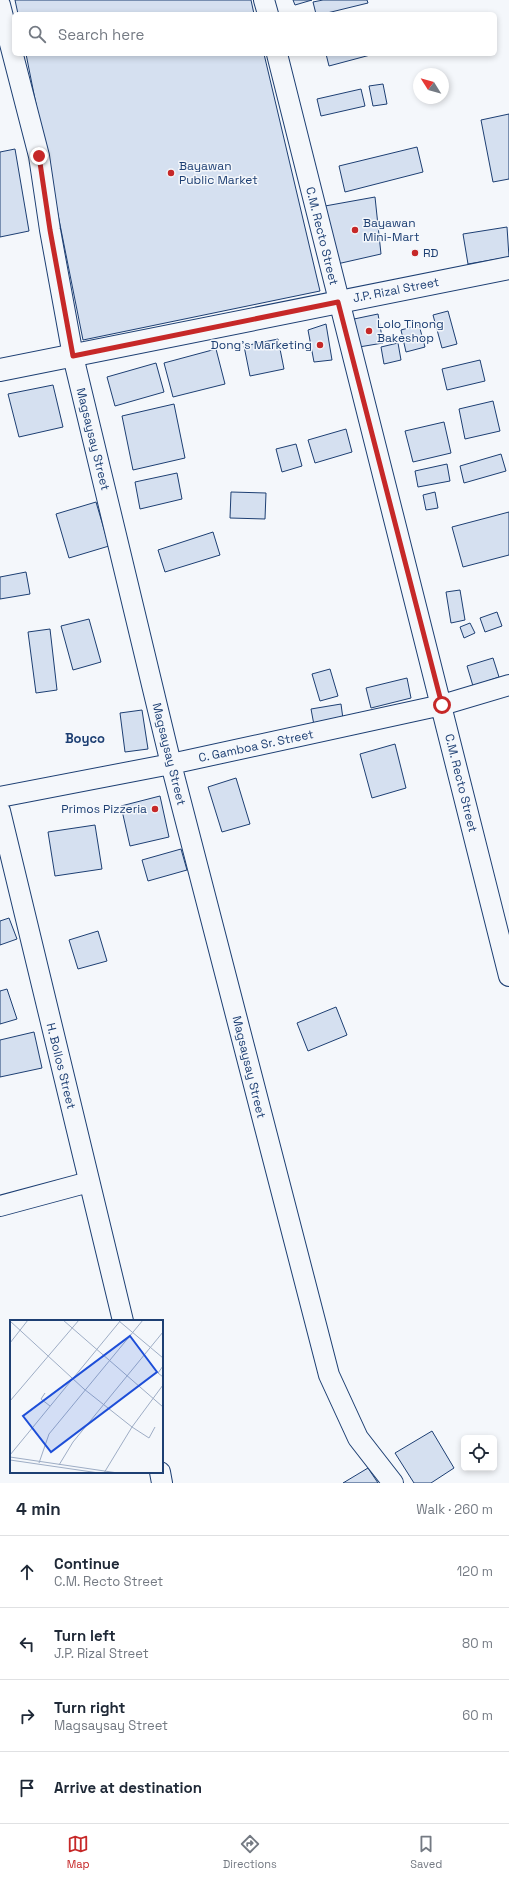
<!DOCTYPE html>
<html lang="en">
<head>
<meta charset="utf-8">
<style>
	:root { --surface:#fff; --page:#f2f2f3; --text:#1f2937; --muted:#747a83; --line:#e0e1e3; --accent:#c62828 }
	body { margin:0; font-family:"Space Grotesk",sans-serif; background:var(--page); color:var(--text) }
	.controls { position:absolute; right:12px; bottom:12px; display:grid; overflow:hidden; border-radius:6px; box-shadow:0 2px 6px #0003 }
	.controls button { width:36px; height:36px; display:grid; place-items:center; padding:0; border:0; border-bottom:1px solid var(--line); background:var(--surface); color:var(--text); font:20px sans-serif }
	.compass { position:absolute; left:413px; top:68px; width:36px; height:36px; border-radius:50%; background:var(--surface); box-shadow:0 2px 6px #0003; rotate:307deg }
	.stop { position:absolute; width:12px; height:12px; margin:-9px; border:3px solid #c62828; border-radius:50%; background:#fff }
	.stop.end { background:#c62828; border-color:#fff; box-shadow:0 1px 4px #0008 }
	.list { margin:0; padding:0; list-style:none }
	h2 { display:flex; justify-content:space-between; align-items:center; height:52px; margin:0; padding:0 16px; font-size:17px }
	h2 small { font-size:13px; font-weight:400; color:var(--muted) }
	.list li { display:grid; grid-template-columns:26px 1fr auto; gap:12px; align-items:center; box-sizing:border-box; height:72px; padding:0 16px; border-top:1px solid var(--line) }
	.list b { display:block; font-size:15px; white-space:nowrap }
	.list p { margin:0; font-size:13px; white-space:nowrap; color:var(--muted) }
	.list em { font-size:13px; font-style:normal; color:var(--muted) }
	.icon { flex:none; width:22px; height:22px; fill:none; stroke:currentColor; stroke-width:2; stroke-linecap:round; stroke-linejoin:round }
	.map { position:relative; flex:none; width:509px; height:1483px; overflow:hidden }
	.search { position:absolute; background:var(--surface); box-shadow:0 2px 6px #0003; left:12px; right:12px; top:12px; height:44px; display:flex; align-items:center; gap:10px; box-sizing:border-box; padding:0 14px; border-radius:6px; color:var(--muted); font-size:15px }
	.sheet { height:340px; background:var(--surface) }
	nav { display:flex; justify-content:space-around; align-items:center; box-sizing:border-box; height:56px; border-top:1px solid var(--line); background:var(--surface); font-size:11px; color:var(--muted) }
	nav a { display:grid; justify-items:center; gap:2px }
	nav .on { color:var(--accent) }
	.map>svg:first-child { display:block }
	.building { fill:#d5e0f0; stroke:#1d3f73 }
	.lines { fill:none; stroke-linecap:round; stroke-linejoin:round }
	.street-casing { stroke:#1d3f73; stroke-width:22 }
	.secondary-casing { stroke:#1d3f73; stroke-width:24 }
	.street { stroke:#f4f7fb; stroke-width:20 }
	.secondary { stroke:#f4f7fb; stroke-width:22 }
	.route { stroke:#c62828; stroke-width:5 }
	.poi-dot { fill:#c62828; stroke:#f4f7fb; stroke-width:1.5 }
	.labels { text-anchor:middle; stroke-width:3; stroke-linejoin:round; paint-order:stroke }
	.poi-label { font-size:12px; fill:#1d3f73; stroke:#f4f7fb; text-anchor:start }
	.street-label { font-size:12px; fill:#1d3f73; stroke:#f4f7fb }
	.neighbourhood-label { font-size:13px; font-weight:bold; fill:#1d3f73; stroke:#f4f7fb }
	.inset-road { fill:none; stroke:#9eadc5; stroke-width:1 }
	.view { fill:#1d4ed8; fill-opacity:0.15; stroke:#1d4ed8; stroke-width:2 }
	.inset-edge { fill:none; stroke:#1d3f73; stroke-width:2 }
</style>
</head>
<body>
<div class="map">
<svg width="509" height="1483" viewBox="0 0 509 1483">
	<rect width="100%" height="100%" fill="#f4f7fb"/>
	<path class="building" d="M15,0H251L254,14H18Z
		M293,0H312L295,5Z
		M323,0H367L368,3L323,14H316L313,2Z
		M26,54H264L320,291L83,340Z
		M326,54H374L329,66Z
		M383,84L387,104L373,106L369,86Z
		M361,89L365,106L321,116L317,99Z
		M509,114V179L493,182L481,120Z
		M417,147L423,172L345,192L339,166Z
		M15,149L29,231L0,237V152Z
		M375,197L381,254L337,264L325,206Z
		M507,227L509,257L468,264L463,234Z
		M448,311L457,344L442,348L433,315Z
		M378,314L383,343L359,347L354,319Z
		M326,324L332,360L314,362L308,330Z
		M419,325L425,347L406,352L401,330Z
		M278,339L284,369L250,376L244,346Z
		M398,343L401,360L384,364L381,347Z
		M216,349L225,384L173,397L164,363Z
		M480,360L485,381L447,390L442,369Z
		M156,363L164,392L115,406L107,377Z
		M53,385L63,427L19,437L8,394Z
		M493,401L500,431L465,439L459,409Z
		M174,404L185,458L133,470L122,416Z
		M444,422L451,453L413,462L405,431Z
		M346,429L352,452L315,463L308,440Z
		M296,444L302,466L282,472L276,449Z
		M501,454L506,471L464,483L460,466Z
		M447,464L450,481L418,487L415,471Z
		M177,473L182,499L140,509L135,482Z
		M231,492L266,493L265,519L230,518Z
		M435,492L438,508L426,510L423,495Z
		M96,502L109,546L69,558L56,514Z
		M509,512V555L463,567L452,527Z
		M213,532L220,555L165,572L158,550Z
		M26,572L30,594L0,599V577Z
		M460,590L465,620L451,623L446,592Z
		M497,612L502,626L485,632L480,618Z
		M89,619L101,662L73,670L61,626Z
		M470,623L475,633L464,638L460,627Z
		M50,629L57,690L36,693L28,632Z
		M493,658L499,677L473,686L467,666Z
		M330,669L338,696L320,701L312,674Z
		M407,678L411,698L371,708L366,688Z
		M341,704L343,719L314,725L311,709Z
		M142,710L148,749L125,752L120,713Z
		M395,744L406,788L372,798L360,754Z
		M236,778L250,824L222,832L208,787Z
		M160,796L169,837L130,846L121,806Z
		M95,825L102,869L55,876L48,832Z
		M181,849L187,870L148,881L142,860Z
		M9,918L17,939L0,945V921Z
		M98,931L107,961L78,969L69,940Z
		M7,989L17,1019L0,1024V991Z
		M336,1007L347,1035L308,1051L297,1023Z
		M34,1032L42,1068L0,1077V1040Z
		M432,1431L454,1468L431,1483H414L395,1453Z
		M368,1468L378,1483H343Z"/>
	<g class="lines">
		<g class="street-casing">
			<path id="street" d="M264,0L268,14
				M0,5L39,156L50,230L73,356L171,764L329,1375L358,1438L393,1483
				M277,54C353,362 433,668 509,976
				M0,797L171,764L442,705L509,685
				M0,811L123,1321
				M0,1206L89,1182
				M160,1472L162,1483"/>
		</g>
		<g class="secondary-casing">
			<path id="secondary" d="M0,370L509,268"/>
		</g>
		<use href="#street" class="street"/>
		<use href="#secondary" class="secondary"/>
	</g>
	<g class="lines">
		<path class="route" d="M39,156L50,230L73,356L338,302L442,705"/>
	</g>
	<g class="poi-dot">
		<circle cx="171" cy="173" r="4"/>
		<circle cx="355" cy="230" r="4"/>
		<circle cx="415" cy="253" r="4"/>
		<circle cx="369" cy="331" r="4"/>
		<circle cx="320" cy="345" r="4"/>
		<circle cx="155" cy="809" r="4"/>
	</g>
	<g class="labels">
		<g class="poi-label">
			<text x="179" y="170">Bayawan<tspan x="179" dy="14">Public Market</tspan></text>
			<text x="363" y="227">Bayawan<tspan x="363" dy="14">Mini-Mart</tspan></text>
			<text x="423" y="257">RD</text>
			<text x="377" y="328">Lolo Tinong<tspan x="377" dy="14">Bakeshop</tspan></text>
			<text x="312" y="349" text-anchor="end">Dong's Marketing</text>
			<text x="147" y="813" text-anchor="end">Primos Pizzeria</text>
		</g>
		<g class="street-label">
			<text transform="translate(322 236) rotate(76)" y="4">C.M. Recto Street</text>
			<text transform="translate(396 290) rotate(-11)" y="4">J.P. Rizal Street</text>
			<text transform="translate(93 439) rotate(76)" y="4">Magsaysay Street</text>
			<text transform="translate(256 746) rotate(-12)" y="4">C. Gamboa Sr. Street</text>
			<text transform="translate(169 754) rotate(76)" y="4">Magsaysay Street</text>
			<text transform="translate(461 783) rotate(76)" y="4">C.M. Recto Street</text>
			<text transform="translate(61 1066) rotate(76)" y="4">H. Bollos Street</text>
			<text transform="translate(249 1067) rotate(76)" y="4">Magsaysay Street</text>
		</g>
		<g class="neighbourhood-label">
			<text x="85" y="743">Boyco</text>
		</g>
	</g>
	<g transform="translate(10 1320)">
		<rect width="153" height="153" fill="#f4f7fb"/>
		<path class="inset-road" d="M53,0L153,87M0,1L74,69L122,107L139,118L145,107M109,1L153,38M0,23L18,0M153,46L148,53L153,57M35,73L31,79L40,86M0,81L69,0M0,135L111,0M0,137L108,153M0,140L89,153M29,143L39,114L133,0M49,145L63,122L153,12M94,153L122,107L153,65"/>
		<path class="view" d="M120,16L147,52L41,132L13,96Z"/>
		<rect width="153" height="153" class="inset-edge"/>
	</g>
</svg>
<div class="controls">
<button><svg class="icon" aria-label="locate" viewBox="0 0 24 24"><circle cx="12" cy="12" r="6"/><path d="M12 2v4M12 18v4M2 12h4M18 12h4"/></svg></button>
</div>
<svg class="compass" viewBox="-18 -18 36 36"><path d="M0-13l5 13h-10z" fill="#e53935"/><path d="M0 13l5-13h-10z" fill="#747a83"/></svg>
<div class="stop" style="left:442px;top:705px"></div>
<div class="stop end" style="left:39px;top:156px"></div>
<div class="search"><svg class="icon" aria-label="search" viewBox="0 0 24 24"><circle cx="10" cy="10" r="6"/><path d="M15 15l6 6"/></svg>Search here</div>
</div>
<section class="sheet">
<h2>4 min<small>Walk · 260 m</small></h2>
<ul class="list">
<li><svg class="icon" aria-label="ahead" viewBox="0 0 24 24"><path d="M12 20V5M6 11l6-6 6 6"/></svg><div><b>Continue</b><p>C.M. Recto Street</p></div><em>120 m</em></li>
<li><svg class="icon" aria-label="left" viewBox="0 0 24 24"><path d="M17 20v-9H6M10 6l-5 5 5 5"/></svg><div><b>Turn left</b><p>J.P. Rizal Street</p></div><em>80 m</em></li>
<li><svg class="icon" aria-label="right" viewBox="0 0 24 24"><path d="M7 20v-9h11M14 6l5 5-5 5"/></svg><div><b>Turn right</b><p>Magsaysay Street</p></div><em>60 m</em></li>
<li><svg class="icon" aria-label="arrive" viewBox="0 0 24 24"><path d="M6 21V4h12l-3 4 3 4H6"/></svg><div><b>Arrive at destination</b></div></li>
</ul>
</section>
<nav>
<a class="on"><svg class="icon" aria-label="map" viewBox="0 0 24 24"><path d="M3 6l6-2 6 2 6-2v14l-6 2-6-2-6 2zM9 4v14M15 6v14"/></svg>Map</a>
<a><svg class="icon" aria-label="directions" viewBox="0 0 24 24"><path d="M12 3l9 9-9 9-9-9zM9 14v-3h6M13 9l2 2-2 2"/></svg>Directions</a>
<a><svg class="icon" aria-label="saved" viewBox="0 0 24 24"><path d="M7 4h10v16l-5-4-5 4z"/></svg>Saved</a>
</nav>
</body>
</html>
